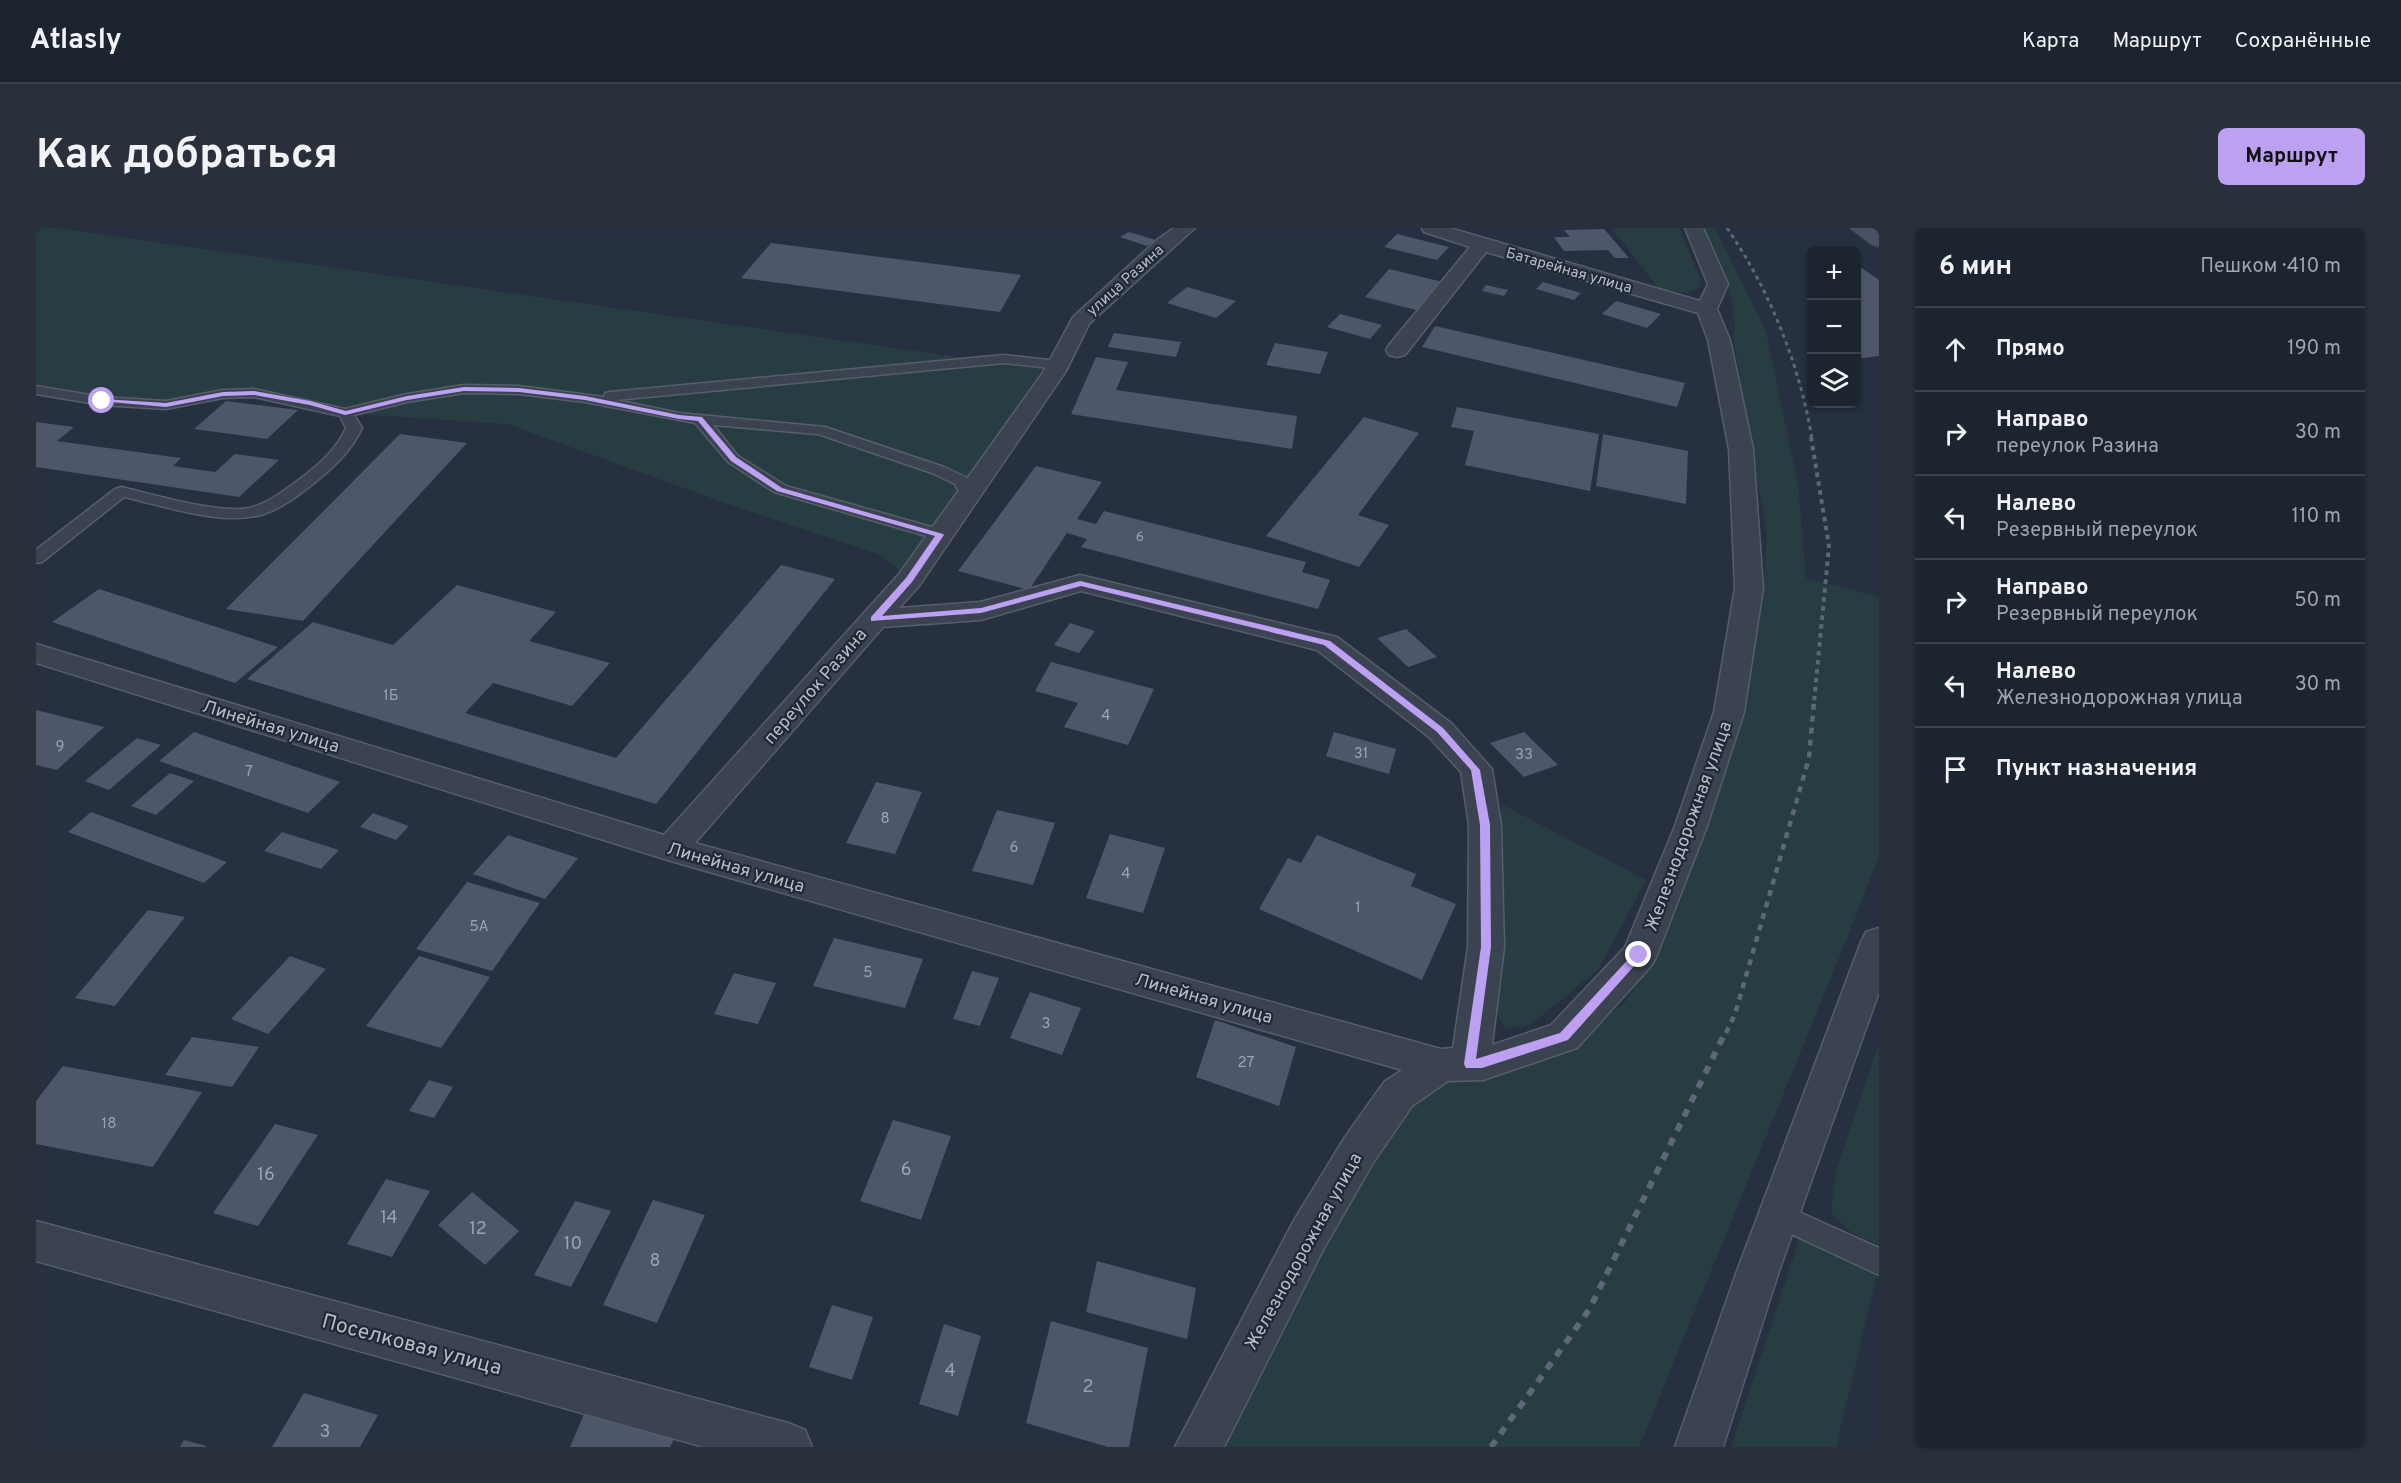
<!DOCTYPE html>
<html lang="ru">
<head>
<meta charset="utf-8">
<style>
	:root { --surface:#1c2430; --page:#29303c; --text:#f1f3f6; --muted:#a0a4ab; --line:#3a414c; --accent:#bca0f2 }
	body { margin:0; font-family:Overpass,sans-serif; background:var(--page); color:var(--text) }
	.controls { position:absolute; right:18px; top:18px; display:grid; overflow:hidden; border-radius:9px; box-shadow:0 2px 4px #0004 }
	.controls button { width:54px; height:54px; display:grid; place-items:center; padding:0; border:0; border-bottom:2px solid var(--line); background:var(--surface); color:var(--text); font:30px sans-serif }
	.stop { position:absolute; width:18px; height:18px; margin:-14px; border:4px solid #bca0f2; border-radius:50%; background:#fff }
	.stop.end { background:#bca0f2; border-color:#fff; box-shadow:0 2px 6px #0008 }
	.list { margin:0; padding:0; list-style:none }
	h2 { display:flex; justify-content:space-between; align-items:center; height:78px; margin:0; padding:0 24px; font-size:26px }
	h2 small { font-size:20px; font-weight:400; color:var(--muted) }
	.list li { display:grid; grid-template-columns:39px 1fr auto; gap:18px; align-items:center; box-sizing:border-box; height:84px; padding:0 24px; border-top:2px solid var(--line) }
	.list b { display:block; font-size:22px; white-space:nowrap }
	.list p { margin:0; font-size:20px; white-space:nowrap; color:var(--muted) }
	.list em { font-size:20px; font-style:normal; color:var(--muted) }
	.icon { flex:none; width:33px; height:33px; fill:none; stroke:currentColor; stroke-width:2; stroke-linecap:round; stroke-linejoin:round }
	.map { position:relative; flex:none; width:1843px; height:1219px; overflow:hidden; border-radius:9px }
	header { display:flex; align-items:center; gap:36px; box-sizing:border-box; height:84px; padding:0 30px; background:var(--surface); border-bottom:2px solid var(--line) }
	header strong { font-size:28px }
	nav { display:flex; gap:33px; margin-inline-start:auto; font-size:21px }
	.intro { display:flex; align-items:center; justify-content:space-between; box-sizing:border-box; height:144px; padding:0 36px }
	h1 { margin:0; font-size:42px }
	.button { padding:15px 27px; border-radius:9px; background:var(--accent); color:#111; font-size:21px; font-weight:700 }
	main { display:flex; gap:36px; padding:0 36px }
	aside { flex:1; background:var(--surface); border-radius:9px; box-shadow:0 2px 4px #0004 }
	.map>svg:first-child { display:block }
	.green { fill:#283d41 }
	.building { fill:#4d5769 }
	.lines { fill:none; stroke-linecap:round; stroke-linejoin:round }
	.lane-casing { stroke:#555e6a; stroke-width:3 }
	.street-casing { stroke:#555e6a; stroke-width:3 }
	.secondary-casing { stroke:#444c59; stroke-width:3 }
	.lane { fill:#3b4350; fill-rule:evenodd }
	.street { fill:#3b4350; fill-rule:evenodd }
	.secondary { fill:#495263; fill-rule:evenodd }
	.rail-far3 { stroke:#5d6777; stroke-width:3; stroke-dasharray:4 4; stroke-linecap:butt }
	.rail-far2 { stroke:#5d6777; stroke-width:4; stroke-dasharray:4.5 4.5; stroke-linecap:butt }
	.rail-far1 { stroke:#5d6777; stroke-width:4.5; stroke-dasharray:6 6; stroke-linecap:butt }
	.rail { stroke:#5d6777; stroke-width:6; stroke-dasharray:8 8; stroke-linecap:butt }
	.route { fill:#bca0f2 }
	.labels { text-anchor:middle; stroke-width:4.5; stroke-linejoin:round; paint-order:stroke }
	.far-number-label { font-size:14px; fill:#9ca4b2 }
	.far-street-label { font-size:15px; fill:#b7beca; stroke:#1f2835 }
	.number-label { font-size:15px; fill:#9ca4b2 }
	.street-label { font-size:18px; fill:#b7beca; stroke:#1f2835 }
	.near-number-label { font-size:18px; fill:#9ca4b2 }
	.near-street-label { font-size:21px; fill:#b7beca; stroke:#1f2835 }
</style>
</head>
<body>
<header>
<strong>Atlasly</strong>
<nav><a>Карта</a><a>Маршрут</a><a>Сохранённые</a></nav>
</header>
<div class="intro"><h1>Как добраться</h1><a class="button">Маршрут</a></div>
<main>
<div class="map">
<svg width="1843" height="1219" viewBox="0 0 1843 1219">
	<rect width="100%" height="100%" fill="#263040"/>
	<path class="green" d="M0,0H20L1019,143L873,352L845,327L686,274L471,196L309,185L218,165L130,177L0,162Z
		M1576,0H1643L1665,53L1663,60L1652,64L1626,65Z
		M1664,0H1679L1730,104L1762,256L1770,350L1843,369V627L1814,703L1603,1219H1187L1311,968L1383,870L1409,854L1433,848L1460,849L1521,828L1590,773L1626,714L1681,557L1723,389L1728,356L1731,306L1697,110C1705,75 1681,31 1664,0Z
		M1465,576L1610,652L1562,742L1494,797L1468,800L1461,785Z
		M1843,815V1017L1815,1004L1795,985L1799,946Z
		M1766,1003L1842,1043L1800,1219H1695Z"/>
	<path class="building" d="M1568,1L1593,30H1579L1572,22L1528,23L1518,9H1534L1528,2Z
		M1093,4L1120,12L1111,18L1084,9Z
		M1361,6L1413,19L1401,32L1348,19Z
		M735,15L985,47L964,84L705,50Z
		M1820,36L1843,52V128L1826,130L1820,125Z
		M1353,41L1407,54L1384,83L1329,69Z
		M1507,54L1545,65L1538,72L1500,61Z
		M1450,57L1472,62L1468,68L1446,63Z
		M1151,59L1200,73L1180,90L1131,75Z
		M1580,73L1625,86L1611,100L1566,86Z
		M1304,86L1346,97L1334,111L1291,99Z
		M1399,98L1649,155L1641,179L1386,119Z
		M1078,105L1145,114L1140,129L1072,119Z
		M1239,115L1292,124L1284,146L1230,137Z
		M1060,129L1092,134L1080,162L1261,188L1256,221L1035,186Z
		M190,173L262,182L231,211L158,201Z
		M1421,179L1563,206L1554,263L1429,237L1438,203L1415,199Z
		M1328,189L1383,205L1322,287L1353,297L1323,339L1230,308Z
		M0,194L38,199L21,213L145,230L137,238L179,244L199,226L243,232L203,269L0,239Z
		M364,206L431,215L267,393L190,381Z
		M1567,206L1652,223L1650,276L1560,258Z
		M1000,238L1066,254L1041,291L1060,296L1068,283L1270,334L1266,344L1294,352L1282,381L1045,319L1051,311L1031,305L993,362L922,343Z
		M745,337L799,351L620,576L211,451L277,394L357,417L421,357L520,384L493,413L574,435L536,478L457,455L429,485L580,530Z
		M63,361L242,419L199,455L16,394Z
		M1034,395L1059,403L1043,425L1018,417Z
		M1370,401L1401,429L1372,439L1341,410Z
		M1015,434L1118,461L1092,517L1028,499L1042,475L999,463Z
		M0,482L68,499L21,542L0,537Z
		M158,504L304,554L272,585L123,533Z
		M1298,504L1360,521L1353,546L1290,528Z
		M1488,504L1522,537L1488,549L1454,515Z
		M101,510L125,517L73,562L49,553Z
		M134,545L158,553L120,587L95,578Z
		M840,554L886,564L859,626L810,615Z
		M961,582L1019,595L997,657L936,643Z
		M55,584L191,634L168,655L32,604Z
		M337,585L373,598L360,612L324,599Z
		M246,604L303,622L285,641L228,623Z
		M1074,606L1129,620L1107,685L1050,670Z
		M472,607L542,630L509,671L437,646Z
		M1281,607L1380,646L1375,658L1420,676L1386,752L1223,681L1252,630L1265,635Z
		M431,654L504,675L456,743L380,721Z
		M112,682L149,689L79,778L39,770Z
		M798,710L887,731L869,780L777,758Z
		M254,728L290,741L232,806L195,791Z
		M383,728L454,749L405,820L330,798Z
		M936,743L963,750L944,798L917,791Z
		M698,745L740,755L722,796L678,786Z
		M994,764L1045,780L1026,827L974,810Z
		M1179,792L1260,819L1243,878L1160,849Z
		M156,809L223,819L196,859L129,847Z
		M27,838L166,864L117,939L0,916V873Z
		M393,852L417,859L398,890L373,883Z
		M857,892L915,908L885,992L824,973Z
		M239,896L282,907L222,998L177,985Z
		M350,951L394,963L356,1029L311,1016Z
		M436,964L483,1003L449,1037L402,997Z
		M617,972L669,987L621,1095L567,1077Z
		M539,973L575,983L535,1059L498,1047Z
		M1061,1033L1160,1060L1151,1111L1050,1084Z
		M796,1077L837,1089L816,1152L773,1139Z
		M1015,1093L1112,1120L1093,1219H1072L990,1195Z
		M908,1096L945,1108L922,1188L883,1176Z
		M268,1165L342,1187L324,1219H236Z
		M549,1184L638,1211L634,1219H534Z
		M148,1212L170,1218V1219H144Z"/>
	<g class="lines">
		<g class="lane-casing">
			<path id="lane" d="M968,127L1022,133L1029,137L1022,141L968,135L580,172L643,185L789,199L908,239L931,250L940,267L938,270H926L919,256L896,245L782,206L677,197L702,228L750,258L910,303L912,307L910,311L904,312L738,264L692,234L659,195L549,174L483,166L428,165L371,174L318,187L326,200C315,223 298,239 278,255C263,267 246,280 228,286C187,299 129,278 88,269L6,334L0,335V322L79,261L85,259C116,266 189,288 217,279C236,273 253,259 268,248C286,234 301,220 310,200L304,188L218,169L187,170L130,181L66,177L0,166V158L66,169L130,173L187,162L218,161L309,181L371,166L428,157L483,158L568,169L569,165L574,164Z
				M1743,975L1843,1020V1047L1734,996L1730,987L1734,978Z"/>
		</g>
		<g class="street-casing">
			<path id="street" d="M1138,0H1159L1053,96L1030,143L883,358L863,380L944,374L1044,347L1301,409L1415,495L1456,541L1465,597L1468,719L1456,817L1515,797L1589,719L1639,598L1678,484L1699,360L1693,221L1672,112L1662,85L1450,24L1369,127L1361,129L1353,127L1350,122L1353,117L1434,19L1388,4L1386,0H1414L1664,73L1672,56L1649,0H1667L1692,56L1681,81L1694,112L1717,221L1727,360L1708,484L1671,598L1621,727L1616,737L1541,820L1447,852L1412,853L1376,878L1337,935L1287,1022L1188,1219H1139L1257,994L1309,909L1348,854L1366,842L635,633L0,435V416L628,607L863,346L1008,143L1037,89L1121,12ZM1045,363L1281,422L1393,509L1425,544L1433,597L1432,719L1417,820L1405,821L659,615L847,399L945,392Z
				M1843,700V764L1743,1043L1687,1219H1639L1701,1043L1825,714L1830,704Z
				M0,993L752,1195L769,1202L776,1219H668L0,1033Z"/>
		</g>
		<g class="secondary-casing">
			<path id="secondary" d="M1815,0H1837L1843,4V18L1836,16Z"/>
		</g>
		<use href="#lane" class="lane"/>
		<use href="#street" class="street"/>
		<use href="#secondary" class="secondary"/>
		<path class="rail-far3" d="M1691,0C1733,61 1764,137 1776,211"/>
		<path class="rail-far2" d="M1775,209L1793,318L1778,474"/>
		<path class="rail-far1" d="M1690,805L1699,786L1773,530L1778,473"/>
		<path class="rail" d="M1455,1219L1553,1082L1690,803"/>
	</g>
	<path class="route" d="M428,159L483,160L549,168L643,187L666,189L700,229L746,260L907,306L908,307L876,354L846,388L945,380L1044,353L1294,413L1407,500L1444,542L1454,597L1455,719L1440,831L1524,805L1599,724H1607L1608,727L1532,812L1446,840H1430L1428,836L1445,719L1444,597L1435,542L1401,504L1288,417L1045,358L945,385L835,393V389L870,350L899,308L741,263L695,233L662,193L643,191L549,172L483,164L428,163L371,172L309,187L274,177L218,167L187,168L130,179L63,173L66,171L130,175L187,164L218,163L274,173L310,183L371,168Z"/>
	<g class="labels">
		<g class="far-number-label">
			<text x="1104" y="313">6</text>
		</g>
		<g class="far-street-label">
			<text transform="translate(1533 42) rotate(16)" y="5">Батарейная улица</text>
			<text transform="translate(1089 52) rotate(-42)" y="5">улица Разина</text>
		</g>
		<g class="number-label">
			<text x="355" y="472">1Б</text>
			<text x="1070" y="492">4</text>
			<text x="24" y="523">9</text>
			<text x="1325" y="530">31</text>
			<text x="1488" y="531">33</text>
			<text x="213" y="548">7</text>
			<text x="849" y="595">8</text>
			<text x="978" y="624">6</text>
			<text x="1090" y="650">4</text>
			<text x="1322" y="684">1</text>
			<text x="443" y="703">5А</text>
			<text x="832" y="749">5</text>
			<text x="1010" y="800">3</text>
			<text x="1210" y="839">27</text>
			<text x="73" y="900">18</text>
		</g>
		<g class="street-label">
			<text transform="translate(779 458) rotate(-49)" y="6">переулок Разина</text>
			<text transform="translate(235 498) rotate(17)" y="6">Линейная улица</text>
			<text transform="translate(1652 598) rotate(-70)" y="6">Железнодорожная улица</text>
			<text transform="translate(700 639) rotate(16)" y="6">Линейная улица</text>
			<text transform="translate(1168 770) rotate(16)" y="6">Линейная улица</text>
			<text transform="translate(1267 1023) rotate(-61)" y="6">Железнодорожная улица</text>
		</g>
		<g class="near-number-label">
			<text x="870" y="947">6</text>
			<text x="230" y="952">16</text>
			<text x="353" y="995">14</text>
			<text x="442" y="1006">12</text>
			<text x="537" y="1021">10</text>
			<text x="619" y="1038">8</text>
			<text x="914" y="1148">4</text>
			<text x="1052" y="1164">2</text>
			<text x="289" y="1209">3</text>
		</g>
		<g class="near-street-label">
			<text transform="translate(376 1116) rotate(15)" y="7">Поселковая улица</text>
		</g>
	</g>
</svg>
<div class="controls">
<button>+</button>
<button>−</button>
<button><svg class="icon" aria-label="layers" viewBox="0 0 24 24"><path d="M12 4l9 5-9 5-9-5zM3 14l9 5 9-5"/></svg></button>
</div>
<div class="stop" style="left:66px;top:173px"></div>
<div class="stop end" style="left:1603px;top:727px"></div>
</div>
<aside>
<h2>6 мин<small>Пешком · 410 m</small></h2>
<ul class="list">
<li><svg class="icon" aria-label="ahead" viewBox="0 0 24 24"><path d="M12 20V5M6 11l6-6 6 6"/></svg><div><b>Прямо</b></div><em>190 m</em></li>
<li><svg class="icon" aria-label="right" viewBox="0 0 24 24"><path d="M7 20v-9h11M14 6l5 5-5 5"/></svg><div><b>Направо</b><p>переулок Разина</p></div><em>30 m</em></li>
<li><svg class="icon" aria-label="left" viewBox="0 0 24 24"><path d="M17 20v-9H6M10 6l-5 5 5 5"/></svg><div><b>Налево</b><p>Резервный переулок</p></div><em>110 m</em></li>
<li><svg class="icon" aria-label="right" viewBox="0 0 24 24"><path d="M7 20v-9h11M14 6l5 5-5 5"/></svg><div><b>Направо</b><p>Резервный переулок</p></div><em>50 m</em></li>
<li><svg class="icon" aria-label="left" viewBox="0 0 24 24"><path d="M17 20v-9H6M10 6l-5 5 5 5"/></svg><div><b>Налево</b><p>Железнодорожная улица</p></div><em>30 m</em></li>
<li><svg class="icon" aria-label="arrive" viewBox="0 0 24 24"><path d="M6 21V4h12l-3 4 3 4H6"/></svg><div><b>Пункт назначения</b></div></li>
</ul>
</aside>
</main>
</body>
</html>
